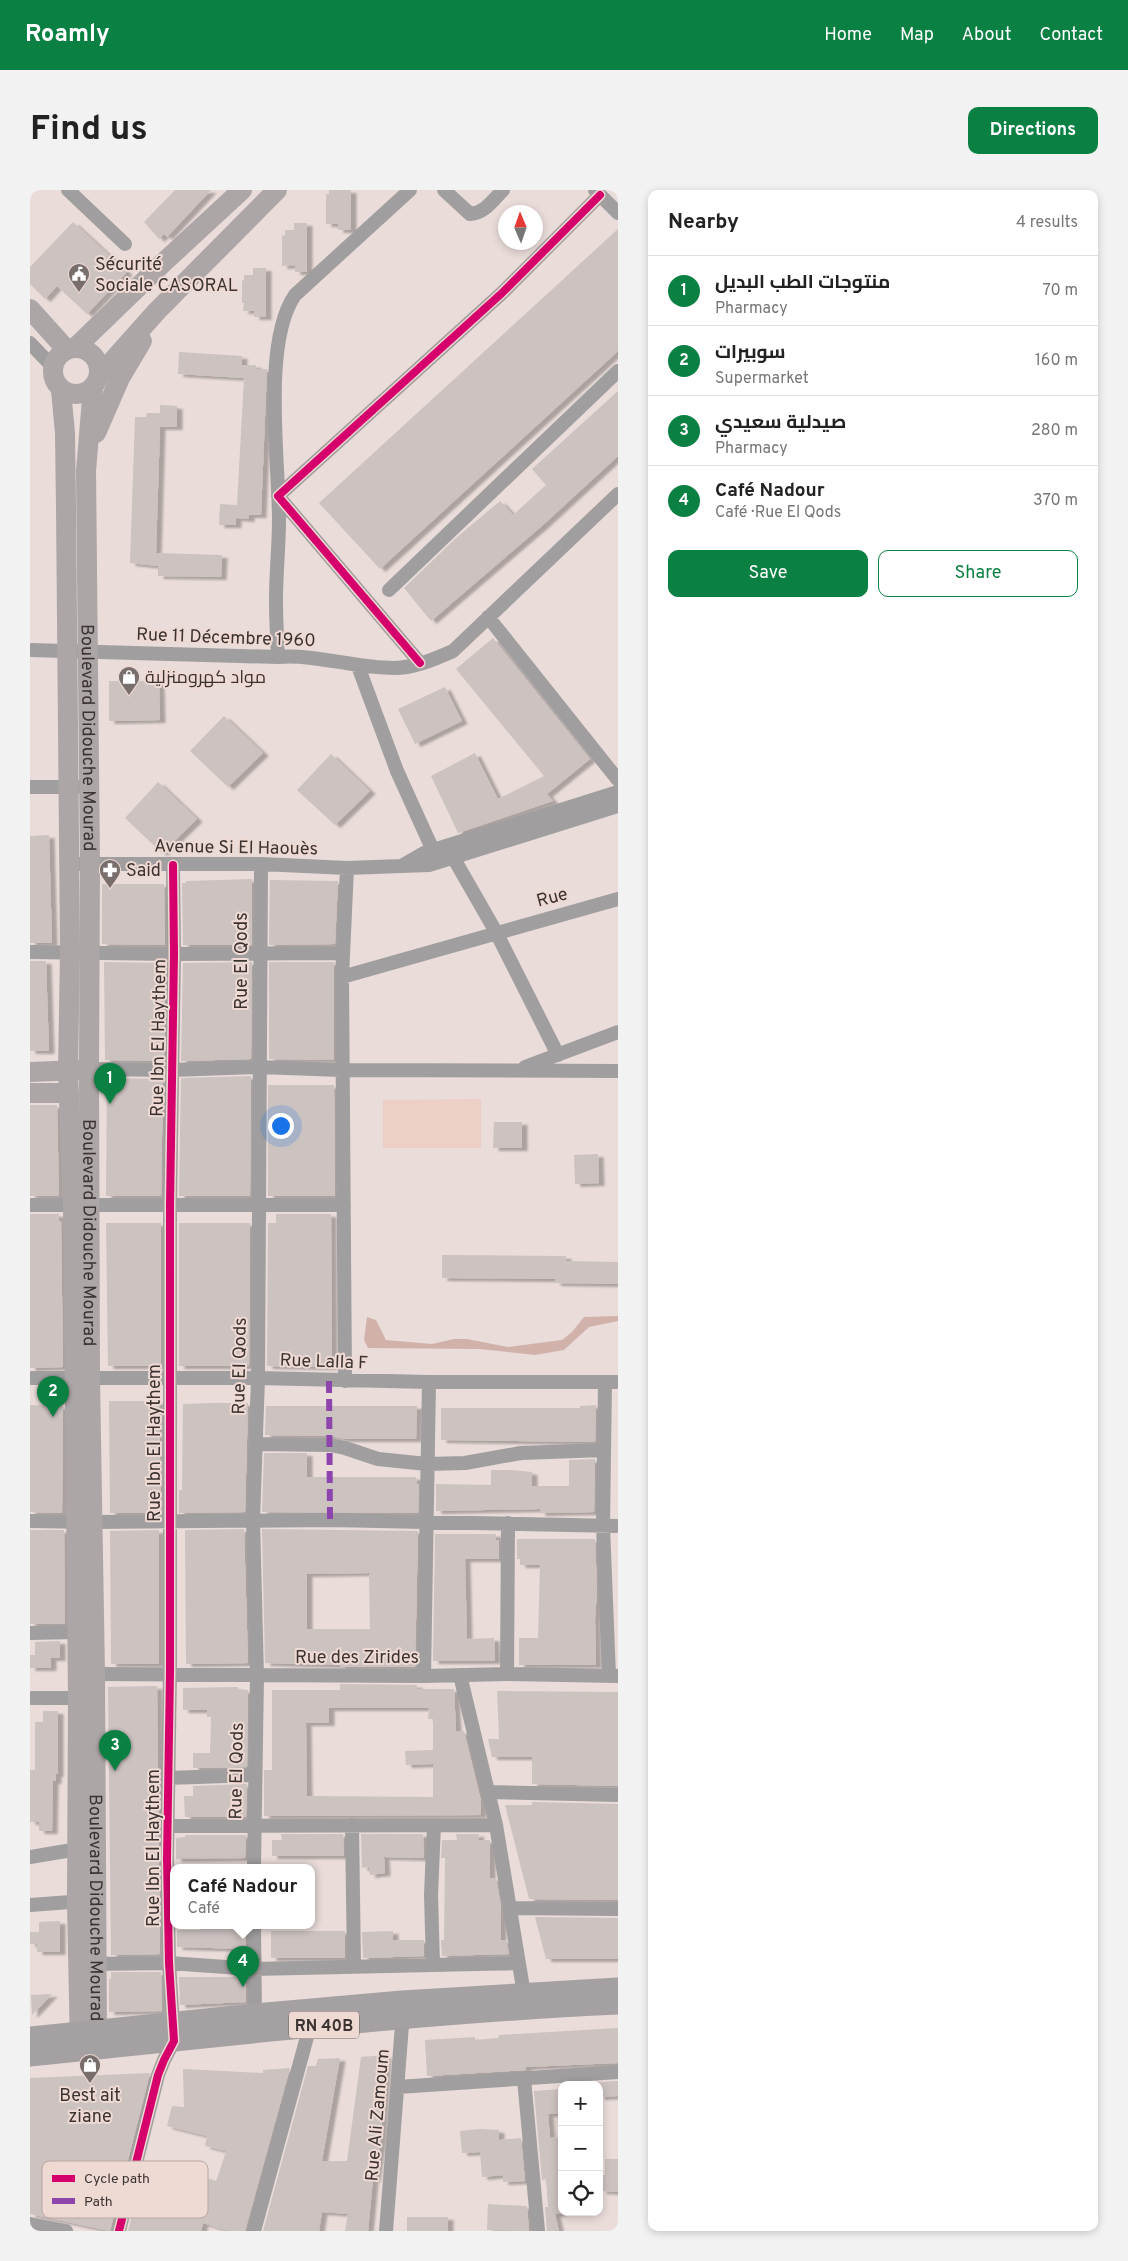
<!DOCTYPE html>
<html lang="en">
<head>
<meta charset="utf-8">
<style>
	:root { --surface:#fff; --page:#f2f2f2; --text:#222; --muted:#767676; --line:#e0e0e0; --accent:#0b8043 }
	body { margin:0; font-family:Overpass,Cairo,sans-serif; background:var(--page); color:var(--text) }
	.controls { position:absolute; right:15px; bottom:15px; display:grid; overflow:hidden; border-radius:10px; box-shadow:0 2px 8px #0003 }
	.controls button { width:45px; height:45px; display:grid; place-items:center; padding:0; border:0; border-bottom:1px solid var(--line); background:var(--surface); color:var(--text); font:25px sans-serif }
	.compass { position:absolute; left:468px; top:15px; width:45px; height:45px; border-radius:50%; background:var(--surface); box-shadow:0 2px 8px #0003; rotate:358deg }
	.you { position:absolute; left:250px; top:935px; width:18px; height:18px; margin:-12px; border:4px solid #fff; border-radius:50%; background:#1a73e8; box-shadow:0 0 0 8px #1a73e833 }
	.badge { display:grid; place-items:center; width:32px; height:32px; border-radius:50%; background:var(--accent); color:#fff; font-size:16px; font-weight:700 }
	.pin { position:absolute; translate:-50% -41px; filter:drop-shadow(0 1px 2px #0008) }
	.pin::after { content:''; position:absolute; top:26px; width:18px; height:15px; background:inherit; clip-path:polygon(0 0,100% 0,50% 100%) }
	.popup { position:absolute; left:140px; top:1674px; width:145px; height:65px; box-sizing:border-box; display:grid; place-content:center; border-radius:10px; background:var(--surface); filter:drop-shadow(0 1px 4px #0005); font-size:16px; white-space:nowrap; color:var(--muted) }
	.popup b { font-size:19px; color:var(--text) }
	.popup::after { content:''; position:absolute; left:50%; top:100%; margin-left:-10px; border:10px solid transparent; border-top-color:var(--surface) }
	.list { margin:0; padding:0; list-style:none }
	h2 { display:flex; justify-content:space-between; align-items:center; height:65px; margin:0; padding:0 20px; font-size:21px }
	h2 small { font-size:16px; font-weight:400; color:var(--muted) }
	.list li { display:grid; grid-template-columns:32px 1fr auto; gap:15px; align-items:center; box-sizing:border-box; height:70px; padding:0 20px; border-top:1px solid var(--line) }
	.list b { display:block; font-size:19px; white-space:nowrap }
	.list p { margin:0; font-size:16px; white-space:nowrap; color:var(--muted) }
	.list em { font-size:16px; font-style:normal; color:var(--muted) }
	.actions { display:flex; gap:10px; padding:15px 20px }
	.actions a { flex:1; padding:11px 0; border:1px solid var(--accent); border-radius:10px; text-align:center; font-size:18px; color:var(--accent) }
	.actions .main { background:var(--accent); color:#fff }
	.icon { flex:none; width:28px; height:28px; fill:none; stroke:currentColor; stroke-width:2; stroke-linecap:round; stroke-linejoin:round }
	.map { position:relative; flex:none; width:588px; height:2041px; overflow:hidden; border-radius:10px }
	header { display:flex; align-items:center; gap:30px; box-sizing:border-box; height:70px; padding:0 25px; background:var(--accent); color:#fff }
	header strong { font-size:24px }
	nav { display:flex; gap:28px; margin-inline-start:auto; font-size:18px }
	.intro { display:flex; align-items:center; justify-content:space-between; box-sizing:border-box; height:120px; padding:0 30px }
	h1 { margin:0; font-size:35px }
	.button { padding:12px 22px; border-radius:10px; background:var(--accent); color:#fff; font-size:18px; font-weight:700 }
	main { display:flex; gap:30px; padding:0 30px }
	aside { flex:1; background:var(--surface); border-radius:10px; box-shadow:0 2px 8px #0003 }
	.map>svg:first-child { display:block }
	.green { fill:#eccfc7 }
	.forest { fill:#d1b2aa }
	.building { fill:#ccc2c0; fill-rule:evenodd; filter:url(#shadow) }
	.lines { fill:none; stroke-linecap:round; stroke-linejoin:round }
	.street { stroke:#a09e9e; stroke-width:14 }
	.secondary { stroke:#aca6a6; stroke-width:20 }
	.primary { stroke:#a5a0a1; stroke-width:21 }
	.quiet { stroke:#8e44ad; stroke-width:6; stroke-dasharray:12 6; stroke-linecap:butt }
	.cycleway-casing { stroke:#efd9d3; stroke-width:11 }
	.cycleway { stroke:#d6006c; stroke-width:8 }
	.labels { text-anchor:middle; stroke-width:4; stroke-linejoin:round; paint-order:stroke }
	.shield { fill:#efd9d3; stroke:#716562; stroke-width:1 }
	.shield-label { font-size:16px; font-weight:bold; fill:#3b3331 }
	.poi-label { font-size:18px; fill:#3b3331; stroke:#efd9d3; text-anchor:start }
	.street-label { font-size:18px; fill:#3b3331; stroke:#efd9d3 }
	.key { fill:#efd9d3; stroke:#b9a7a2; stroke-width:1 }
	.key-label { font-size:14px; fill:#3b3331 }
</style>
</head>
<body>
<header>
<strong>Roamly</strong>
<nav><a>Home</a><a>Map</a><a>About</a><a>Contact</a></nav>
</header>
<div class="intro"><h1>Find us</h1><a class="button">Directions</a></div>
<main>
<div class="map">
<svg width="588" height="2041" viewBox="0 0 588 2041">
	<defs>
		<filter id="shadow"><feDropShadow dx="5.5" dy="3" stdDeviation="1" flood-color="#0004"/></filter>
	</defs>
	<rect width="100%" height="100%" fill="#e9dcd9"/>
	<path class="green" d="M451,909V958H353V910Z"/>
	<path class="forest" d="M588,1126V1131L559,1137L534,1160L505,1165L450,1159L338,1158L334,1150L337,1127L346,1130L356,1150L402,1154L424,1149H437L478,1157L532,1150L542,1142L554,1127Z"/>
	<path class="building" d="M145,0H181L137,47L134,44L129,49L114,32Z
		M299,0H321V40H308V34H296V4H299Z
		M43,32L97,82L57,124L27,96L15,109L0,94V77Z
		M264,33H277V82H265V75L252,76V46L255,45V40H264Z
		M588,39V161L350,379L289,313Z
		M223,78H236V127H224V121H213L214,113H212V91L214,90V85H223Z
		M149,162L212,166V175H226V179H237L231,325H219V329L206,328V335H189L190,314L207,315L214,188L148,184Z
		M588,201V266L513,335L401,431L374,398L426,348L470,311L483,325L516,295L502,279Z
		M130,215L147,216V237H130L126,363L192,365L191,387L128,386V376L100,373L105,227H116L117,223H130Z
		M463,448L560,569L517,604L523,611L428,643L401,586L445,563L468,609L514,586L426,479Z
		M79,491H129L130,530L79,531Z
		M415,497L432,531L385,554L368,519Z
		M194,526L233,563L198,597L160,561Z
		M301,564L340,601L305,635L267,600Z
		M128,592L167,629L132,663L95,628Z
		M19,645L22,753H0V646Z
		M222,689V755H153L152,693H156V691Z
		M240,690L308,691L305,754L239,755Z
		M72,694H134L135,755L72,754Z
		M0,771H16L19,861H0Z
		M74,772L135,773L134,871L75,870Z
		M222,772L221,869L151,871L153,773Z
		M239,772H304V870L239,869Z
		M221,886L220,1006H149L151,888Z
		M77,888L133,889L131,1006H76Z
		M238,895H304L305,1006H238Z
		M0,915H27L29,1006H0Z
		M464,932H492V958H463Z
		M568,964L569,993L545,994L544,965Z
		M0,1024H29V1031H31L33,1177L0,1178Z
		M246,1024H301L302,1177L237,1176L238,1033H246Z
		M76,1033H131V1176H78Z
		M149,1033H220L219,1176H149Z
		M412,1065L536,1066V1071L588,1072V1094L525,1093L526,1089L412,1088Z
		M79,1211H129L131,1323H80Z
		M183,1213H218L215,1322L149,1323V1300H152L153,1214Z
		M0,1215L33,1216L32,1323L0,1322Z
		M566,1215L565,1252L411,1250V1218H550V1216Z
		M236,1216H387L386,1249H315L300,1246L235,1245Z
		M234,1263H277V1287H386L387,1294H389L388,1323L232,1322Z
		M565,1269L564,1322L510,1323V1319L406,1321V1294L461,1295V1280H480L502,1282V1296H539V1270Z
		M214,1339L218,1473L156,1474L155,1340Z
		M232,1339L388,1341L385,1477H310V1475L235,1473ZM339,1383L340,1439H277V1384Z
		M0,1340H34L35,1434H0Z
		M129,1340V1474H81L80,1341Z
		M405,1344H466V1350H469V1369H435L437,1449L464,1448L465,1471H403Z
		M487,1349H565L567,1399L565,1430L566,1475H489V1448H508L510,1375H490V1369H487Z
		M30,1451V1468H21V1478H0V1465H5V1452Z
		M310,1494L387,1495V1499H424L426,1541H434L451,1611V1625L234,1626V1580H242V1500H310ZM299,1518H399L398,1529H403V1560L375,1561L376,1575L403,1574V1607L277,1606L276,1533H299Z
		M127,1496L130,1764L81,1765L78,1497Z
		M208,1497V1500H218L217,1577L163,1578V1563H180L181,1527H177V1520H153V1498Z
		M467,1501L588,1502V1596L502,1594V1567H462L458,1549H469Z
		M13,1521H28V1584H26V1591H23L22,1641H9V1632H0V1580H5V1532H13Z
		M217,1594L216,1627H155L154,1606H163V1596Z
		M502,1612L588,1614V1710L499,1709L475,1615H502Z
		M251,1644H313L314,1666H242V1650H252Z
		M331,1644H393L394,1668L354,1667L355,1683L340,1685L339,1677L332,1678Z
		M426,1644H449L448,1650H460V1688H466L471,1716V1750H476L479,1764L412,1766L411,1750H414L415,1668H411L412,1650H427Z
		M155,1645H216L215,1668L146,1669V1648L155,1647Z
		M505,1727L588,1728V1769H516Z
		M30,1731V1762H7V1754H0V1742H9V1732Z
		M170,1736H215L216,1759L147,1757V1740H170Z
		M241,1741H315V1768H241Z
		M363,1741V1750H394V1766L333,1768L332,1742Z
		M81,1782H131L132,1821L79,1822V1789H81Z
		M149,1787H216V1812L150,1815Z
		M22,1804L2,1825L1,1805Z
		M588,1838V1873L496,1877V1880L397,1886L395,1850L445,1847V1850L468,1848L469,1845Z
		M356,1865L351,1947L345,1989H343L338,2041H315L318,2024L292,2022L289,2041H233L278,1876H286L288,1869L310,1868L292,1971H317L331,1867Z
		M260,1878L215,2041H199L173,2033L171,2041H98L113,1982L164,1995L168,1985L186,1991L190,1980L196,1961L175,1956L177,1946L137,1936L142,1916L154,1917L153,1879L233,1883V1880Z
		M120,1883L80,2041L0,2024V1888Z
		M588,1891V1906L569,1907V1892Z
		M532,1899V1923L518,1924L520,1948L532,1947V2023L525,2024L529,2041H517L515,2017H518L516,1989L512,1990L504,1901Z
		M450,1939L469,1940V1950L491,1948L495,1991L473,1992V1985L452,1987L450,1962L432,1963L430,1941Z
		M575,1969H588V2002L571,2001L572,1985H575Z
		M458,2014L497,2016L499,2041L457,2040Z
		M377,2027H418V2041H377Z"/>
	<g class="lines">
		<path class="street" d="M38,0L95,54
			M414,0L440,24C455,23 463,10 473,0
			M565,0L588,23
			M0,153L22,176
			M359,400L588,181
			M458,427L588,590
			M0,460L248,467C287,464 324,478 364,478C384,478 405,469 423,461L588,304
			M248,467C247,448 246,429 246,410C246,383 249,356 249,330C249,272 232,152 265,105L380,0
			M390,473L248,306L472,103L570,5
			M328,476L367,581L406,667
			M0,597H47
			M423,667L466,742L528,865
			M39,674H231L317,678L399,675L588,616
			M373,675L394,663L588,602
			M0,762L144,764L313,763
			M312,787L588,709
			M495,877L588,842
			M59,879L142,880L229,877L312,880L588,881
			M0,1015H314
			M0,1188H228L399,1192H588
			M315,1191L312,787L317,678
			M575,1192L573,1336L579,1486
			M226,1254L300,1255L315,1258L348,1269L397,1274L435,1273L491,1263L574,1260
			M0,1331L63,1332L300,1330L588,1336
			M0,1443L46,1442
			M65,1484L394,1486L477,1484L588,1486
			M477,1484L478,1333
			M430,1485L466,1635L494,1804
			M394,1486L399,1192
			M0,1508H57
			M137,1588L225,1585
			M458,1602L588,1605
			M322,1635L324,1776
			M137,1636L466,1635
			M0,1667L48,1659
			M224,1678L227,1486L223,1330L228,1188L231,674
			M0,1715L54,1711
			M480,1718L588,1719
			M224,1736L225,1824
			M60,1774L139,1773L224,1779L489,1773
			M403,1775L401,1705L404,1635
			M494,1889L508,2041
			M368,1897L588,1882
			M0,2034L36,2041
			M89,2041L128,1885L134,1870L144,1851L139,1773L137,1669L140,1483V1015L144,764L143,675
			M224,2041L280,1836
			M356,2041L373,1822"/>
		<g class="secondary">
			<path d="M0,119L36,159"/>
			<path d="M46,157L134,72L212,0"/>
			<circle cx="46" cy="181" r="23"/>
			<path d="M69,186L127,121L247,0"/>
			<path id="s1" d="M63,197L56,281L60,674L59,879L60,1189L65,1484L67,1857"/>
			<path d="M31,200L35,243L36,317L40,762L38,881L43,1014L48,1507L47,1712L50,1857"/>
			<path d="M66,243L90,188L112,151"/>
			<path d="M0,882L50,880"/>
			<path d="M0,903H39"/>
		</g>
		<path class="primary" d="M0,1847L225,1824L372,1811L588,1798
			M0,1866C196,1846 391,1823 588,1814"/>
		<path class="quiet" d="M299,1191L300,1330"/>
		<g class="cycleway-casing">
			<path id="cycleway" d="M390,473L248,306L472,103L570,5
				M89,2041L128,1885L134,1870L144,1851L139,1773L137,1669L140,1483V1015L144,764L143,675"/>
		</g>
		<use href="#cycleway" class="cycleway"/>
	</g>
	<defs>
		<g id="civic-pin" transform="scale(1.125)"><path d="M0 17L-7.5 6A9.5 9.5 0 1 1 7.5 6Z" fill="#786e6c" stroke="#efd9d3"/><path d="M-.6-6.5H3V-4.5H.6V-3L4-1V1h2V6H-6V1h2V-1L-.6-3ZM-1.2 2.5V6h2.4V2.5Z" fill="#fff"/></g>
		<g id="shop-pin" transform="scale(1.125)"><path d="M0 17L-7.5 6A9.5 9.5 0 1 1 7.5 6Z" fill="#786e6c" stroke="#efd9d3"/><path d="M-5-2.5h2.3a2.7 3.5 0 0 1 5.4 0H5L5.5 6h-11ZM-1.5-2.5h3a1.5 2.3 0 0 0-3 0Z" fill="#fff"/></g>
		<g id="pharmacy-pin" transform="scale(1.125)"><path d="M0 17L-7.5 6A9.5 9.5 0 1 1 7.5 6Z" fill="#786e6c" stroke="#efd9d3"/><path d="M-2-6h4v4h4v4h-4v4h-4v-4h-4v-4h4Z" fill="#fff"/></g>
	</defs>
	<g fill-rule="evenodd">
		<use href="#civic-pin" x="49" y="84"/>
		<use href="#shop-pin" x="99" y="487"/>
		<use href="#pharmacy-pin" x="80" y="680"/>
		<use href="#shop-pin" x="60" y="1875"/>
	</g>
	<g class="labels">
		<rect class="shield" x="259" y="1821.5" width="70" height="27" rx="4"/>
		<g class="shield-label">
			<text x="294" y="1841">RN 40B</text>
		</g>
		<g class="poi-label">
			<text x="65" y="80">Sécurité<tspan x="65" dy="21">Sociale CASORAL</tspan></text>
			<text x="115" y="493">مواد كهرومنزلية</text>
			<text x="96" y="686">Said</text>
			<text x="60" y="1911" text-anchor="middle">Best ait<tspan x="60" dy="21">ziane</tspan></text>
		</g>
		<g class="street-label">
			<text transform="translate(196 447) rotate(2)" y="6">Rue 11 Décembre 1960</text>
			<text dy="6" stroke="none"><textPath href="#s1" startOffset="351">Boulevard Didouche Mourad</textPath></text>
			<text transform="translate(206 657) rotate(1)" y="6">Avenue Si El Haouès</text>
			<text transform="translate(522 707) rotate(-15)" y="6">Rue</text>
			<text transform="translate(211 771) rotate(-90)" y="6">Rue El Qods</text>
			<text transform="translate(128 848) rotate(-89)" y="6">Rue Ibn El Haythem</text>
			<text dy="6" stroke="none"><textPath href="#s1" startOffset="846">Boulevard Didouche Mourad</textPath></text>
			<text transform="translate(294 1171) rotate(2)" y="6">Rue Lalla F</text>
			<text transform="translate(209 1176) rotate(-89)" y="6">Rue El Qods</text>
			<text transform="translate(124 1253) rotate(-90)" y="6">Rue Ibn El Haythem</text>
			<text x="327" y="1473">Rue des Zirides</text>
			<text transform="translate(206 1581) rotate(-89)" y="6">Rue El Qods</text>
			<text transform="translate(123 1658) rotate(-90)" y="6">Rue Ibn El Haythem</text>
			<text dy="6" stroke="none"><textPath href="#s1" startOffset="1521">Boulevard Didouche Mourad</textPath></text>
			<text transform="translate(347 1925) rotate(-85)" y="6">Rue Ali Zamoum</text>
		</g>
	</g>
	<rect x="12" y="1971" width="166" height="57" rx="8" class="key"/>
	<rect x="22" y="1985" width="23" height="7" fill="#d6006c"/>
	<rect x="22" y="2008" width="23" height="6" fill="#8e44ad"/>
	<g class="key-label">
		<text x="54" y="1993">Cycle path</text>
		<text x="54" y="2016">Path</text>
	</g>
</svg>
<div class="controls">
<button>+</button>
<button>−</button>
<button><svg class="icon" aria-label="locate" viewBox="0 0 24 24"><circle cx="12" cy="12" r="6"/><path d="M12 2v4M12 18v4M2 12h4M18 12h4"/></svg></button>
</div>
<svg class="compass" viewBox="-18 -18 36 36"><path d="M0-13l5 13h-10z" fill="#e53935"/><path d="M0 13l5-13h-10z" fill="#767676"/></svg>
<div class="you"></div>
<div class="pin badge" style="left:80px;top:914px">1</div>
<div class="pin badge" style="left:23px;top:1227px">2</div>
<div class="pin badge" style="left:85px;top:1581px">3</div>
<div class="pin badge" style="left:213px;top:1797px">4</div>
<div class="popup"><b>Café Nadour</b>Café</div>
</div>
<aside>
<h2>Nearby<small>4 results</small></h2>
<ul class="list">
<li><span class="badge">1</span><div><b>منتوجات الطب البديل</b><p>Pharmacy</p></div><em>70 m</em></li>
<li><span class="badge">2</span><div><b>سوبيرات</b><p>Supermarket</p></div><em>160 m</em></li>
<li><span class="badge">3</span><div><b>صيدلية سعيدي</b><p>Pharmacy</p></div><em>280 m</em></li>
<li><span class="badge">4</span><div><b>Café Nadour</b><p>Café · Rue El Qods</p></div><em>370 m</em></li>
</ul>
<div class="actions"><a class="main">Save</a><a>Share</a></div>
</aside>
</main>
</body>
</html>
